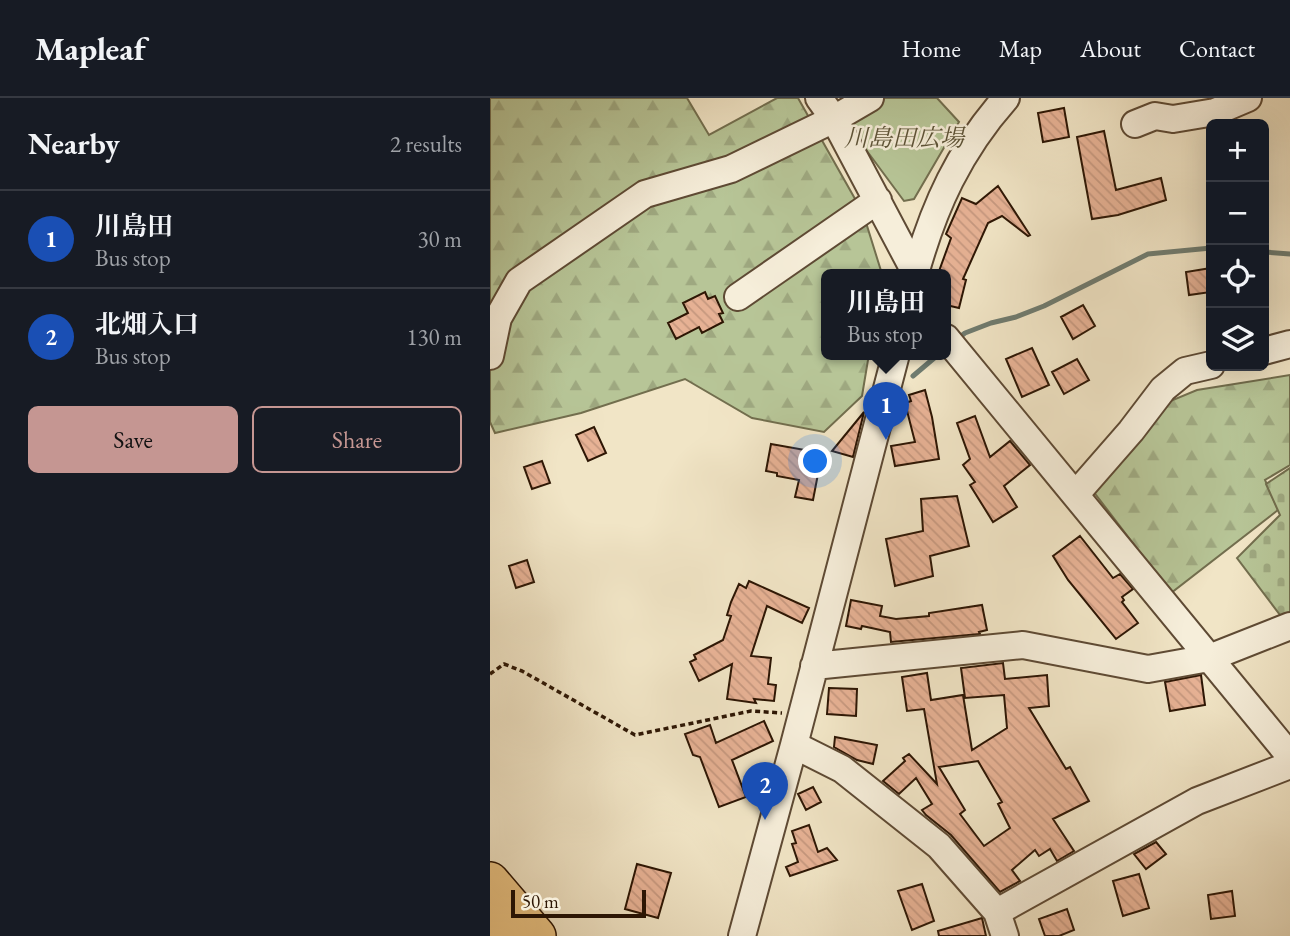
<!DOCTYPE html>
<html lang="en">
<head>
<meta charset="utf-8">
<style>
	:root { --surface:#171b24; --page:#20242c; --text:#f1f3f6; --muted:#9ea1a6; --line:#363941; --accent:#c59692 }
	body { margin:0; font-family:"EB Garamond","Noto Serif JP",serif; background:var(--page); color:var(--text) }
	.controls { position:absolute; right:21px; top:21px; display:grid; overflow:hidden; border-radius:10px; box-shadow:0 7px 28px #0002 }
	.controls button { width:63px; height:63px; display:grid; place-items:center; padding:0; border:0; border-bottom:2px solid var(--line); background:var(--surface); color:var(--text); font:35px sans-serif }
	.scale { position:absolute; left:21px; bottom:18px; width:135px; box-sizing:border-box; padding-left:7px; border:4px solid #2d1604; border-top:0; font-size:19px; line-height:24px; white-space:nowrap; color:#2d1604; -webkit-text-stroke:5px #f6eeda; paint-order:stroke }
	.you { position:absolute; left:326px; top:364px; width:24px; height:24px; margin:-18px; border:5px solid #fff; border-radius:50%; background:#1a73e8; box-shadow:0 0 0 10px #1a73e833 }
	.badge { display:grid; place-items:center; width:46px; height:46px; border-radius:50%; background:var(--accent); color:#fff; font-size:23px; font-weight:700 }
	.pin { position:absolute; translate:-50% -58px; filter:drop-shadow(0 2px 4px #0008) }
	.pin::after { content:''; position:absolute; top:37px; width:24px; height:21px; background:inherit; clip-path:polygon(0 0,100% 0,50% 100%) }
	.popup { position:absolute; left:331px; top:171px; width:130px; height:91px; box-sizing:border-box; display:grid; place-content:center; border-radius:10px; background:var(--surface); filter:drop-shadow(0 2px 5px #0005); font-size:23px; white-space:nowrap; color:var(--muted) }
	.popup b { font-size:26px; color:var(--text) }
	.popup::after { content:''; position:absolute; left:50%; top:100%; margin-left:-14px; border:14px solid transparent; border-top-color:var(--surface) }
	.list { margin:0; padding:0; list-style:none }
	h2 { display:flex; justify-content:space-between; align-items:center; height:91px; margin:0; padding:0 28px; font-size:30px }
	h2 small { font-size:23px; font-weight:400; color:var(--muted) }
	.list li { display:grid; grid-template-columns:46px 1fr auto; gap:21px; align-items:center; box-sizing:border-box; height:98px; padding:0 28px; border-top:2px solid var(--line) }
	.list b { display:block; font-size:26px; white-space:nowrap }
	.list p { margin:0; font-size:23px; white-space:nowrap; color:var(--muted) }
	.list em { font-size:23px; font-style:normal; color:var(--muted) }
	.actions { display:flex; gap:14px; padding:21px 28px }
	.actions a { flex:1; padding:16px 0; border:2px solid var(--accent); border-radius:10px; text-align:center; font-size:24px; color:var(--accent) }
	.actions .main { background:var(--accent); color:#111 }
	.icon { flex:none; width:38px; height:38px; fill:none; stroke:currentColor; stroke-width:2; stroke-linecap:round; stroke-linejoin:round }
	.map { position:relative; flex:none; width:800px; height:838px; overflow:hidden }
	header { display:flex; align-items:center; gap:42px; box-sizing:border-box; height:98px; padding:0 35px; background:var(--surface); border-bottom:2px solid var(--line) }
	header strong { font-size:33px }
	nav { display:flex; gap:38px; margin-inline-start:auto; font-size:24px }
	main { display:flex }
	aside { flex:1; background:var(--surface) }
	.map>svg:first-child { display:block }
	.forest { fill:url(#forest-firs); stroke:#726e4e; stroke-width:2 }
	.cemetery { fill:url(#cemetery-stones); stroke:#726e4e; stroke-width:2 }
	.green { fill:#b7c597; stroke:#726e4e; stroke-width:2 }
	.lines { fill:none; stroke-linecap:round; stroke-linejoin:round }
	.stream { stroke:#6f7b6f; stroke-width:5 }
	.building { fill:url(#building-back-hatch); stroke:#2d1604; stroke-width:2; fill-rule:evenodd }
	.minor-casing { stroke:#5e4a34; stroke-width:30 }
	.highway-casing { stroke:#2d1604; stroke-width:40 }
	.path { stroke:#2d1604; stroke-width:3.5; stroke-dasharray:5 3.5; stroke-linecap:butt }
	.minor { stroke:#f6eeda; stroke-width:26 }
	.highway { stroke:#e8c283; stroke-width:37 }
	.labels { text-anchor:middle; stroke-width:5; stroke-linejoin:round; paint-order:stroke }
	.park-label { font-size:24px; font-style:italic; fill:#5d5337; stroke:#f6eeda }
</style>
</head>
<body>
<header>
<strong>Mapleaf</strong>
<nav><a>Home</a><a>Map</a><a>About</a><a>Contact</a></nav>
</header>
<main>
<aside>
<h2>Nearby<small>2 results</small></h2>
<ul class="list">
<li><span class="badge" style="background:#1a4fb4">1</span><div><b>川島田</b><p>Bus stop</p></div><em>30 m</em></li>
<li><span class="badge" style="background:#1a4fb4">2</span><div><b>北畑入口</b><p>Bus stop</p></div><em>130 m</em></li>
</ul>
<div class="actions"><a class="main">Save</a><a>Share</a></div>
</aside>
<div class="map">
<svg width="800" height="838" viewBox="0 0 800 838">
	<defs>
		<pattern id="forest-firs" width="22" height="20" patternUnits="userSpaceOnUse" patternTransform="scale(1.75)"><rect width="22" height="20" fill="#b7c597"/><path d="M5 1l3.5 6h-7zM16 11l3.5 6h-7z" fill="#9ea880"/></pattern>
		<pattern id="cemetery-stones" width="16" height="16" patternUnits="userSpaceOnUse" patternTransform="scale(1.75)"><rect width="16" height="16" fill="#b7c597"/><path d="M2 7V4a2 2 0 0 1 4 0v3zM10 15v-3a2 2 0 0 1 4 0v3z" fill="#9ea880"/></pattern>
		<pattern id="building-back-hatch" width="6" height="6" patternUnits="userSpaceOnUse" patternTransform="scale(1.75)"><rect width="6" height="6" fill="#e7b295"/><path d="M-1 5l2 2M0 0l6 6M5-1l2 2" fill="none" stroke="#c6987f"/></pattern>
	</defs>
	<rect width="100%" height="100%" fill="#f1e5c6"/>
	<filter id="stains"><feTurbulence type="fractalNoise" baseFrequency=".00286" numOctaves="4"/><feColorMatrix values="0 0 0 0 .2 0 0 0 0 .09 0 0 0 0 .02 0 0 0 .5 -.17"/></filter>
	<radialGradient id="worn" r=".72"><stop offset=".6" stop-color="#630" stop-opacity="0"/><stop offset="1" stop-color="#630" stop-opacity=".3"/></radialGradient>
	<path class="forest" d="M0,0H197L219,37L287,0H308L373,115L392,176H336V256H379L372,298L334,334L262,320L195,281L91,315L5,335L0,324Z
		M800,277V367L775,382L788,412L681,495L603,393L678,304L707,292Z"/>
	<path class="cemetery" d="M800,370V539L793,521L747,460L790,417L776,386Z"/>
	<path class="green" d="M393,0H447L469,24L424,101L414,103L354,22Z"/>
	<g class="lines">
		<path class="stream" d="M774,154L800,156
			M466,242L475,235L501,225L526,219L554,208L658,156L721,150
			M423,278L449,256"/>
	</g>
	<path class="building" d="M574,10L579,39L553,44L548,15Z
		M614,33L626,92L671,80L676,102L628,117L602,121L587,39Z
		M508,88L540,137L538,138L512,118L498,125L473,181L476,182L469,210L456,207V176H448L461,140L456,136L472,100L486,106Z
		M721,170V194L699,197L696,174Z
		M215,194L218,201L225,198L233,215L229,216L233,224L212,235L209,229L186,241L178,225L198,215L193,205Z
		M593,207L605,228L583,241L571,219Z
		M542,250L559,287L532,299L516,261Z
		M587,261L599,282L574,296L562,274Z
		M435,292L442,319L449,361L405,368L401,348L425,344L415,305L421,303L419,297Z
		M374,314L363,359L342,353Z
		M485,318L500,359L520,343L540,367L514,388L527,409L503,424L480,387L485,384L473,367L480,361L467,325Z
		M104,329L116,355L98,363L86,337Z
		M281,346L332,355L323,402L305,399L309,382L287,378V375L276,373Z
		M52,363L60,385L42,391L34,369Z
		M467,398L479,448L440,458L443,478L405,488L396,441L433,433L431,401Z
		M590,438L623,480L630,476L643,491L632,499L634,502L632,504L648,525L626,541L578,482L563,458Z
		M37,462L44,484L26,490L19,468Z
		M259,483L319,510L312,525L277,508L261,558L281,560L278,586L286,587L284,603L264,601L266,605L237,601L242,566L209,583L200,564L206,561L204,557L233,542L241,518L237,517L241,504L249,486L256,490Z
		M361,502L392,508L390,518L406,521L439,518V515L492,507L497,532L489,534L490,536L401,544L400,534L372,528L371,531L356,528Z
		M513,565L515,581L557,577L559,608L539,610L576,671L580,669L599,703L563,721L584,753L567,763L560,751L549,758L545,752L522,772L530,783L510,794L461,737L436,717L432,712L442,706L426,680L409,696L393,683L415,663L413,660L419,656L447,686L434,611L417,613L412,579L437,575L441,602L473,597L482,652L517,630L514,597L475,600L471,570ZM488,663L512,704L508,706L520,730L494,748L470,716L475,712L449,669Z
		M711,577L715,607L680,613L675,584Z
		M339,590L367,591L366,618L337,616Z
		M274,623L283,643L242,662L256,699L229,709L210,659L203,657L195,636L220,627L226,645Z
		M345,639L387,647L383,666L367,662L344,649Z
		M323,689L331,704L316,712L308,696Z
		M319,727L328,754L337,750L347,762L300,778L296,769L308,764L302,746L306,745L302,733Z
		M666,744L676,756L656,771L644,756Z
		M147,766L181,775L168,820L135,811Z
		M649,776L659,810L633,818L623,783Z
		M432,786L444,823L422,832L408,793Z
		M742,793L745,818L721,821L718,797Z
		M577,811L584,832L569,838H555L549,821Z
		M492,820L496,838H449L448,833Z"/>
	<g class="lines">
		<g class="minor-casing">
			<path id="minor" d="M329,0L344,21L425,174
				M645,26L665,18L683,21L725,14L758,0
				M425,176C444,108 469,53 516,0
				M248,199L388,102
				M456,240L800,658
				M774,253L800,246
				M0,258L8,220L29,183L155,96L241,71L344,21L380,0
				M586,396L641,333L673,291L695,273L721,267
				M324,568L533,547L658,571L719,560L800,528
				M304,647L352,671L449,748L507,814
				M252,838L304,647L406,256
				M515,838L507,814L707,703L800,667"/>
		</g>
		<g class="highway-casing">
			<path id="highway" d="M0,783L47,838
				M0,828L8,838"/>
		</g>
		<path class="path" d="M0,576L14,566L32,573L145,637L261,613L292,615"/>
		<use href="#minor" class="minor"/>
		<use href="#highway" class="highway"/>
	</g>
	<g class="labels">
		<g class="park-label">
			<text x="414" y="48">川島田広場</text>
		</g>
	</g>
	<rect width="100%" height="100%" filter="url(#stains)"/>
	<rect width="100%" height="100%" fill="url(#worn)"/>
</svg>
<div class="controls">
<button>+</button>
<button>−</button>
<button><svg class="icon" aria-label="locate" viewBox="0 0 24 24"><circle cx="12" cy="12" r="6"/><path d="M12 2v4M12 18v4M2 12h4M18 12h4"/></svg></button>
<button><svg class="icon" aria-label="layers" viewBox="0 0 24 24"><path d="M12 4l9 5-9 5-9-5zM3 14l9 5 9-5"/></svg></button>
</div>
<div class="scale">50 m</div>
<div class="you"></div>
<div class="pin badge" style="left:396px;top:342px;background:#1a4fb4">1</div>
<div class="popup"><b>川島田</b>Bus stop</div>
<div class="pin badge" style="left:275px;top:722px;background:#1a4fb4">2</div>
</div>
</main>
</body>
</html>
